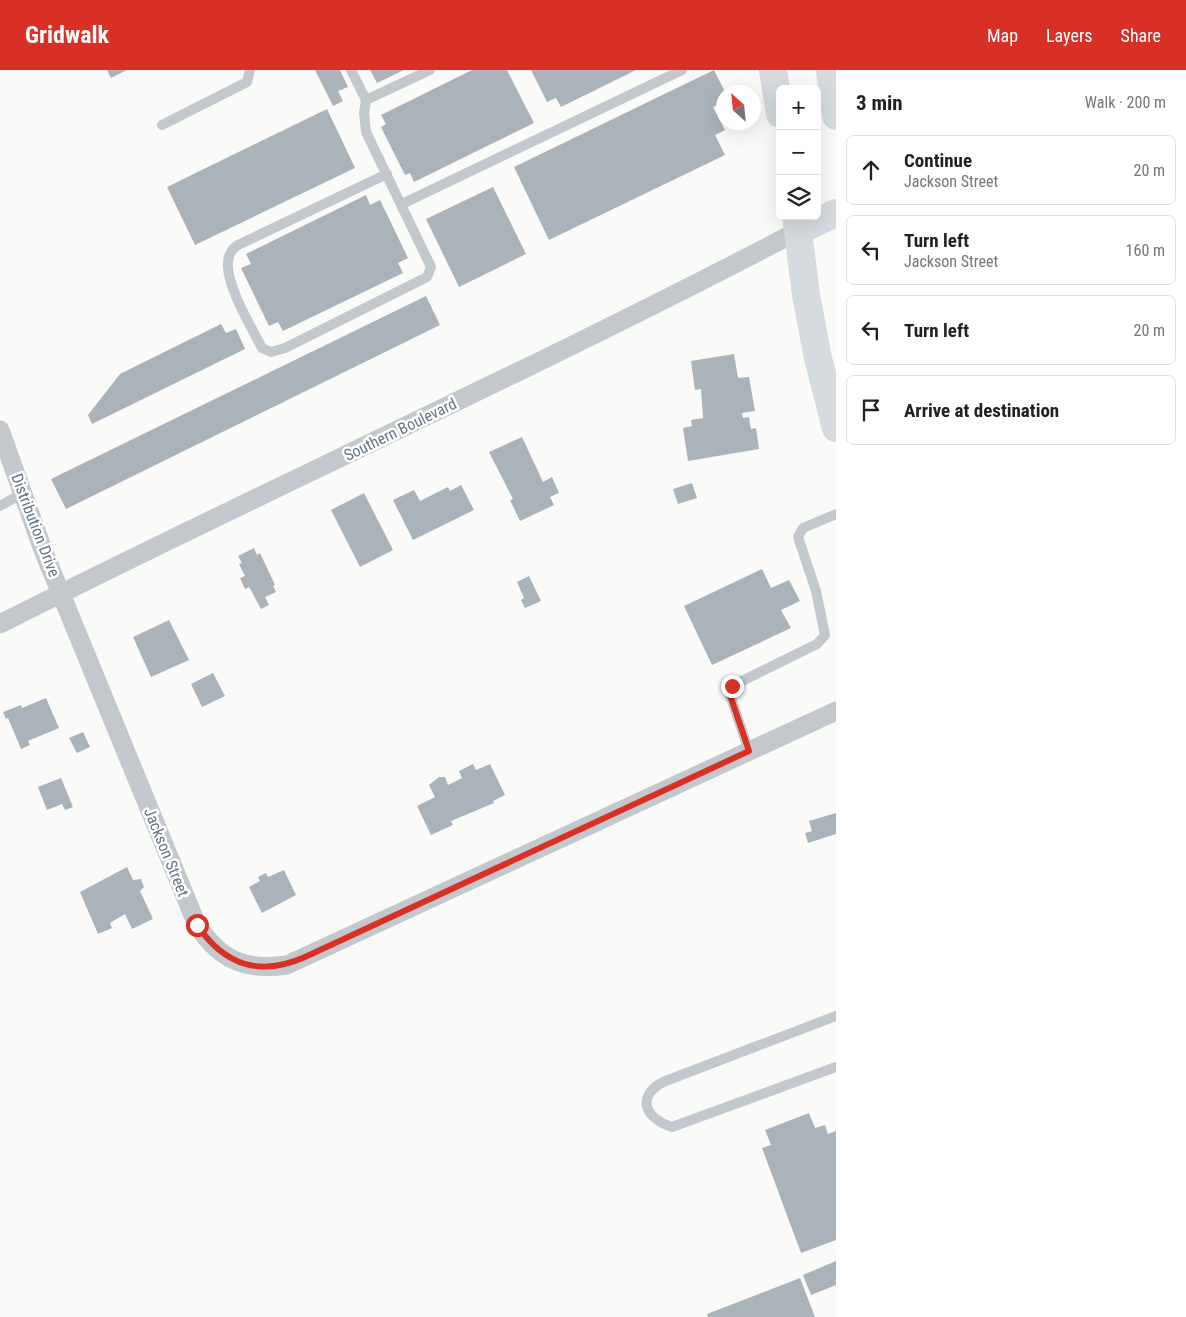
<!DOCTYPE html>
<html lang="en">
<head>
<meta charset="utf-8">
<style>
	:root { --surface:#fff; --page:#f2f2f2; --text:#202124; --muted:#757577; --line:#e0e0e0; --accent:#d93025 }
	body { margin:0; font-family:"Roboto Condensed",sans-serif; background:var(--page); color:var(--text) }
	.controls { position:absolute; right:15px; top:15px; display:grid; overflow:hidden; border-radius:8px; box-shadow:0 5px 20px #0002 }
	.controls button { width:45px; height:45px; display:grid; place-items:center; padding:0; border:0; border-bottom:1px solid var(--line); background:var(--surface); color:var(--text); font:25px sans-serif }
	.compass { position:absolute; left:716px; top:15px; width:45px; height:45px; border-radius:50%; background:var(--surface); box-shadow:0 5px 20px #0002; rotate:333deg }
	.stop { position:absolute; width:15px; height:15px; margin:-11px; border:4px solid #d93025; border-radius:50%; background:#fff }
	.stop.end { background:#d93025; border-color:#fff; box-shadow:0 1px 5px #0008 }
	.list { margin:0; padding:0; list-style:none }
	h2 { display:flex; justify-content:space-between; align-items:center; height:65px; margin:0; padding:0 20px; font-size:21px }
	h2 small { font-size:16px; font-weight:400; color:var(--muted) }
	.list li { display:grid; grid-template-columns:32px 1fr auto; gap:15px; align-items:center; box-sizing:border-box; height:70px; margin:0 10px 10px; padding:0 10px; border:1px solid var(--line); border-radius:8px }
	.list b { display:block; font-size:19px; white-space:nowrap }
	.list p { margin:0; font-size:16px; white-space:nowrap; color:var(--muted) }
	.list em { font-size:16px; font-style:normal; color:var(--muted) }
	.icon { flex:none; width:28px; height:28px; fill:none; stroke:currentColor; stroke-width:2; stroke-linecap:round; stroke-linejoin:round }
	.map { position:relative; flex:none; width:836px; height:1247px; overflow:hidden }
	header { display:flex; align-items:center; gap:30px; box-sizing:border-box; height:70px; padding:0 25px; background:var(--accent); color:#fff }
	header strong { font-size:24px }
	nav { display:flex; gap:28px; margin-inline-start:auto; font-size:18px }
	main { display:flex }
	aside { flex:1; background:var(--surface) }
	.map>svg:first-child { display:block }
	.building { fill:#aab3b9 }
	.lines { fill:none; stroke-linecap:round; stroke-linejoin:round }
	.lane { stroke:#c3c8cc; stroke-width:10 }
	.street { stroke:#c3c8cc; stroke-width:19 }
	.secondary { stroke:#d6dbdf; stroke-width:28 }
	.route { stroke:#d93025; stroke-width:6 }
	.labels { text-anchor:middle; stroke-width:5; stroke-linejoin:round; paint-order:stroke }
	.street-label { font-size:16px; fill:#657683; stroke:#fff }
</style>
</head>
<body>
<header>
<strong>Gridwalk</strong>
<nav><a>Map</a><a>Layers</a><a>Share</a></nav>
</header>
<main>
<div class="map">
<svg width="836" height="1247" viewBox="0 0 836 1247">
	<rect width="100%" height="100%" fill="#fafaf8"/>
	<path class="building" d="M107,0H127L111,8Z
		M315,0H340L348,17L338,21L343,31L333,36Z
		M370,0H404L377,13Z
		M472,0H507L534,53L414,112L410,103L405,105L381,57L386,54L381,45Z
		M531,0H636L561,37L556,28L547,32Z
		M714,0L725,22L724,32L713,37L725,60L715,65L725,85L549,170L514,97Z
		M327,39L355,98L195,175L167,117Z
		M493,117L526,184L459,217L426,149Z
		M366,125L370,135L380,130L408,188L398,193L403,203L283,261L278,252L269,256L241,198L251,194L246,184Z
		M426,226L440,255L66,439L51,409Z
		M221,254L226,263L236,259L245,279L92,354L88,345L120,304Z
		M734,284L738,308L749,307L755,341L742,343L743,348L749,347L751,359L756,358L759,379L688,391L683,358L692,356L691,350L703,348L701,319L695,320L691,291Z
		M522,367L543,412L552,407L559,423L550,427L554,435L520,451L510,430L513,429L489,382Z
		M692,413L697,428L678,434L673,419Z
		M461,415L474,440L413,470L393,430L414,420L420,431L448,417L450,421Z
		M364,423L393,480L360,497L331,440Z
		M254,478L257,485L260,483L275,515L273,516L276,522L265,527L269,535L261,539L249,517L245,519L240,508L245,506L239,494L242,493L238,486Z
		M762,499L771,518L789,510L800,531L781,540L791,558L712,595L684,536Z
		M529,506L541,531L525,538L521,530L524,528L517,512Z
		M169,550L189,590L151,607L133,567Z
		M213,603L225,626L202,637L191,614Z
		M46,628L59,658L28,671L30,675L21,679L8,648L6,649L3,642L21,635L22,638Z
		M83,662L90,677L77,683L69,668Z
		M473,694L476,700L490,694L505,725L493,731L494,733L451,751L453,755L431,765L417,736L435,727L429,715L439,707H445L448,715L462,708L459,701Z
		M61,708L73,737L65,740L62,734L47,740L38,717Z
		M836,743V764L808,773L805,763L812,761L809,751Z
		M127,797L133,810L141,809L144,817L140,821L153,849L132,859L125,844L110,853L112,858L98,864L80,822Z
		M284,800L296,825L262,843L249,817L260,811L258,807L266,803L268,807Z
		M809,1043L815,1058L825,1055L828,1064L836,1061V1170L801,1183L762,1078L771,1075L765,1060Z
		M836,1191V1215L811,1225L803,1205Z
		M800,1208L815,1247H708L707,1244Z"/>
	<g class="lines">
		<path class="lane" d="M351,0L366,30L364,43L366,62L431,197L427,207L285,278L271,282L262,278C252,258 219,205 230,184C231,181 235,177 238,175L387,104
			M366,30L430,0
			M162,55L247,12L250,0
			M402,134L682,0
			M0,436L23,423
			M749,681L730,625L732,616L817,574L825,565L816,521L798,467L803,458L836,444
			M836,946L663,1012C635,1027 646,1049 672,1057L836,997"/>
		<path class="street" d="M0,360L43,480L197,855C220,890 245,901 287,895L836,641
			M0,554C265,420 535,299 798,161"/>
		<path class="secondary" d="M773,0L780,44
			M830,0L836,46
			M796,146L806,225L818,288L836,358
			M798,161L836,143"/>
	</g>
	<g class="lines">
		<path class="route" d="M197,855C225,896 260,907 305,887L749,681L730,625L732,616"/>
	</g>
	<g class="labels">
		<g class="street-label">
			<text transform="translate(400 359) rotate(-26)" y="6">Southern Boulevard</text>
			<text transform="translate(36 455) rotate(69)" y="6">Distribution Drive</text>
			<text transform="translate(167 782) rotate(68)" y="6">Jackson Street</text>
		</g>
	</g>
</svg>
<div class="controls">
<button>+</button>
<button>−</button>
<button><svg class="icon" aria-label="layers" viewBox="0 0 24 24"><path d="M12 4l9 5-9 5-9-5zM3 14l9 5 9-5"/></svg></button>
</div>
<svg class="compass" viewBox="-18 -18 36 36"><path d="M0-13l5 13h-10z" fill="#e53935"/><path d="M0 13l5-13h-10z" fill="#757577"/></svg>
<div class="stop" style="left:197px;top:855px"></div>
<div class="stop end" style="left:732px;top:616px"></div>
</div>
<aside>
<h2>3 min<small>Walk · 200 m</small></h2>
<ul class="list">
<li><svg class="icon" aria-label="ahead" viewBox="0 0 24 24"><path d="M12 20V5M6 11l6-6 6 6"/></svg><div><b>Continue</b><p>Jackson Street</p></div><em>20 m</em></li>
<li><svg class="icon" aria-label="left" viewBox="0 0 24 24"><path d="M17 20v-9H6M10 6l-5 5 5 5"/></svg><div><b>Turn left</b><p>Jackson Street</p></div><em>160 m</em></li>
<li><svg class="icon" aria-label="left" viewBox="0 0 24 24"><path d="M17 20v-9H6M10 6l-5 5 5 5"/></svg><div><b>Turn left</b></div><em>20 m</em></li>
<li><svg class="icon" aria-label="arrive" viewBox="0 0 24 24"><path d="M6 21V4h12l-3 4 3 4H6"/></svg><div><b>Arrive at destination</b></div></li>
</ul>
</aside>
</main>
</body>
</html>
